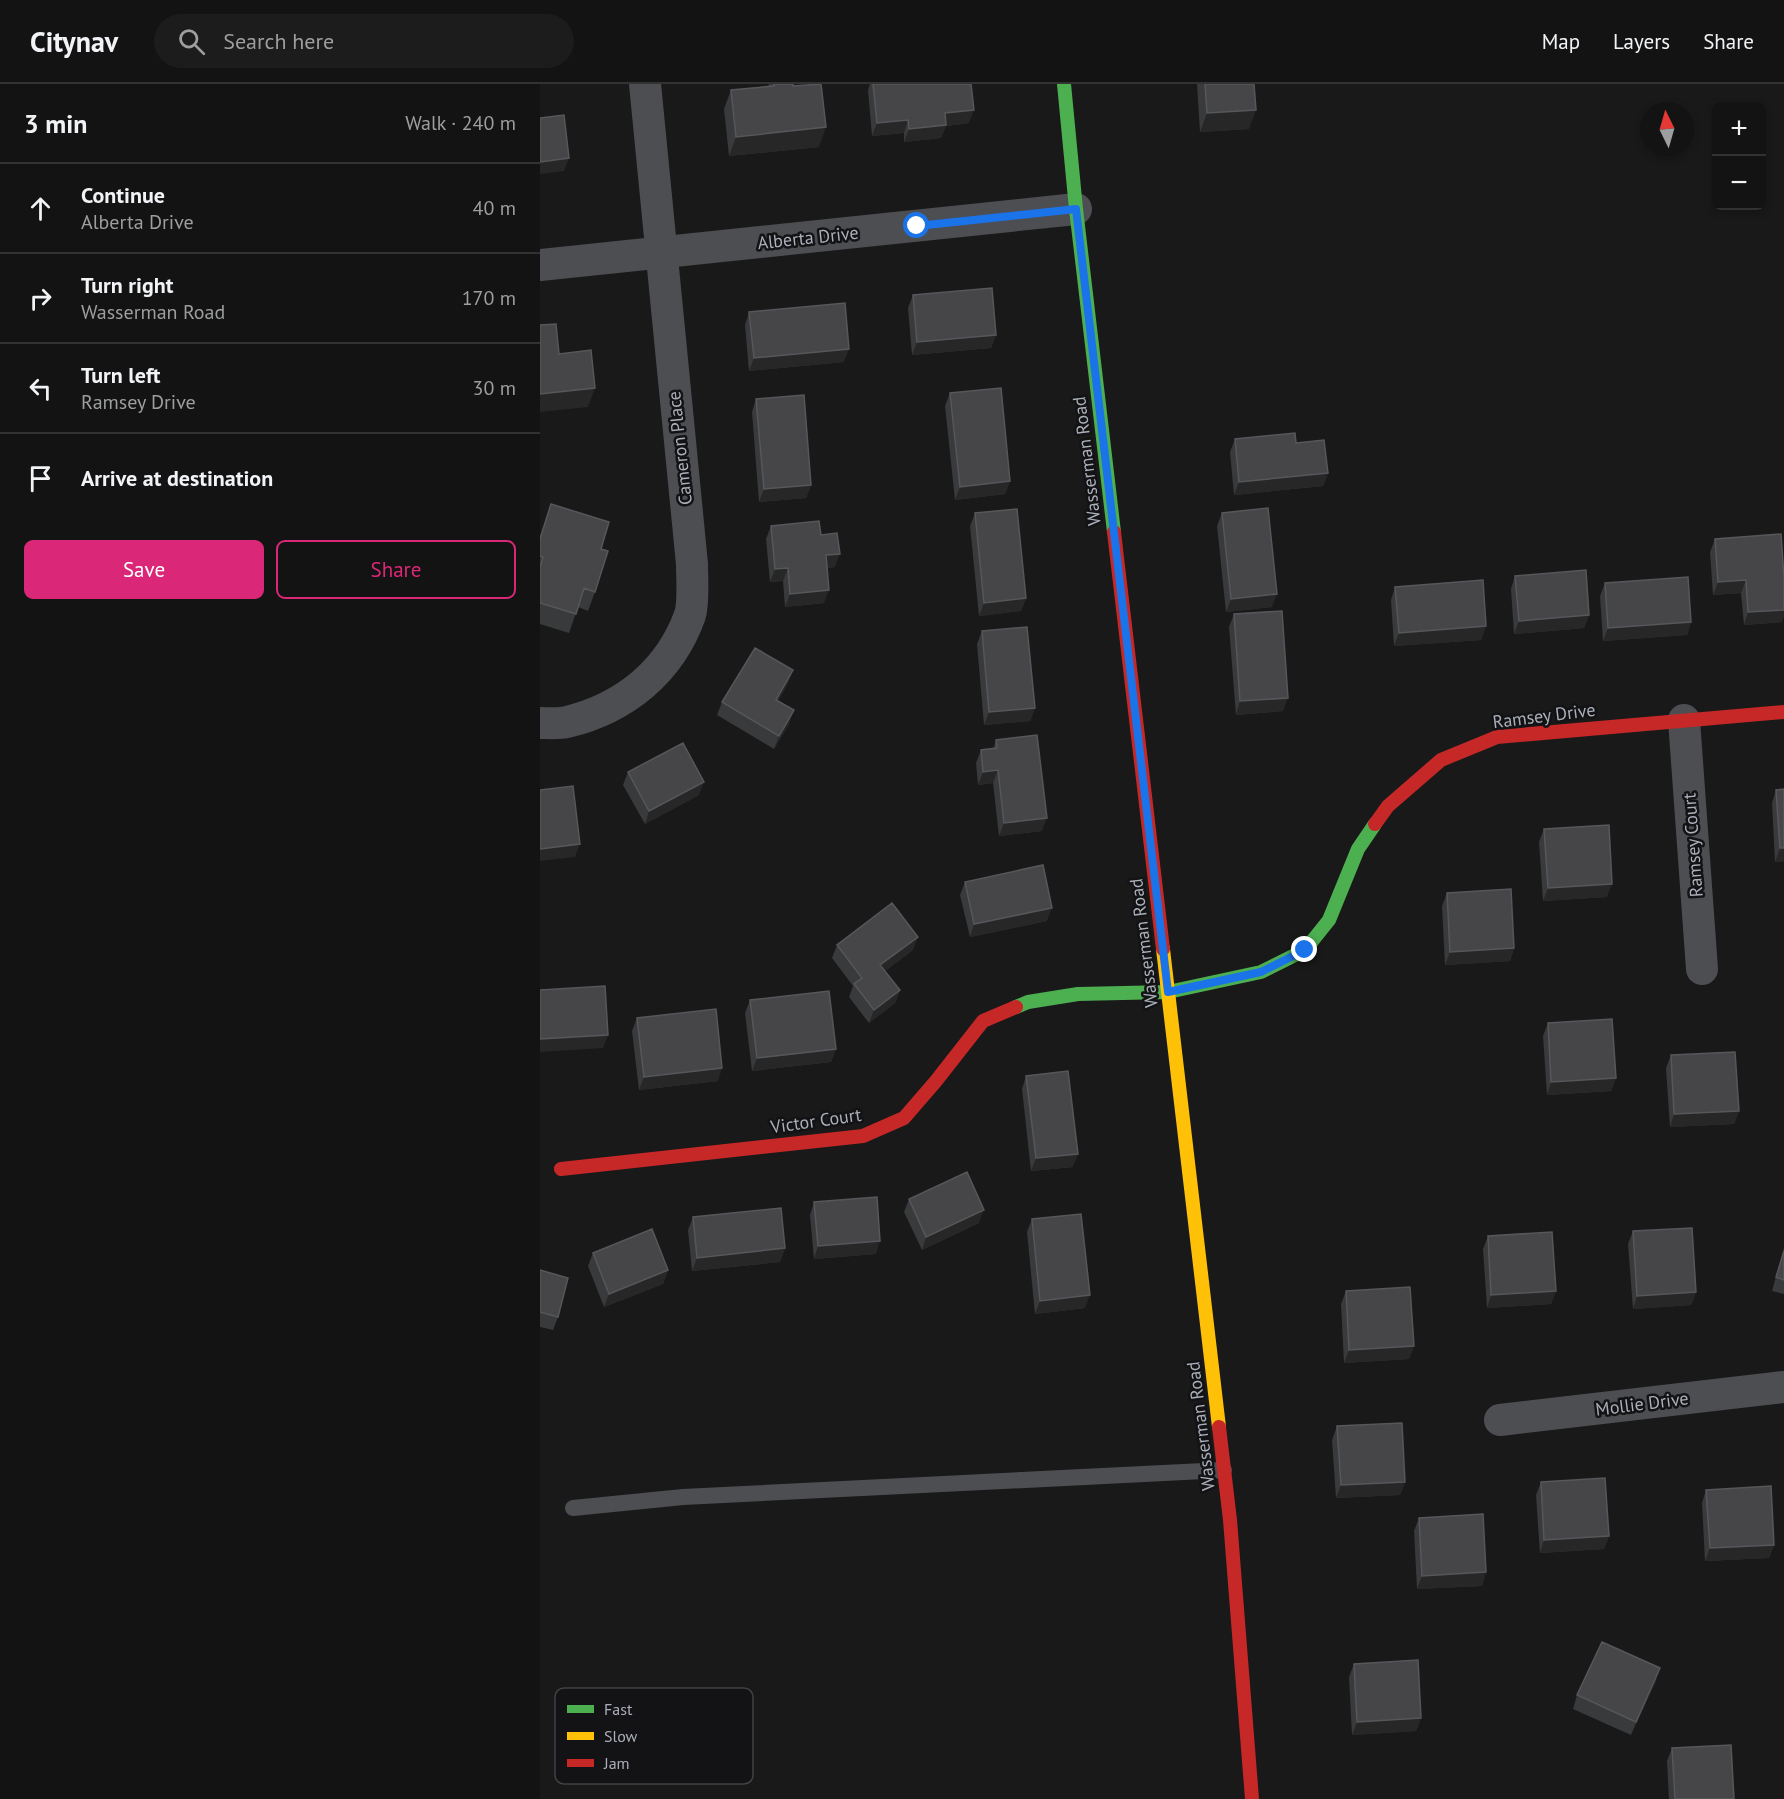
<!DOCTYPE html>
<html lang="en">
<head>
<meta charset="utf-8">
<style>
	:root { --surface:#131313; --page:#1c1c1c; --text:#f1f3f6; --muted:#9d9ea0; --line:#323233; --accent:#db2777 }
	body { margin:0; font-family:"PT Sans",sans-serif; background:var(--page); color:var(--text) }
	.controls { position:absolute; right:18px; top:18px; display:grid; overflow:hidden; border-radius:9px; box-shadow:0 3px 9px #0003 }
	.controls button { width:54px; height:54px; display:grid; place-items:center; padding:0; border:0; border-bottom:2px solid var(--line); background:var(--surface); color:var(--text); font:30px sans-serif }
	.compass { position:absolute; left:1100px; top:18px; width:54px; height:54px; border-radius:50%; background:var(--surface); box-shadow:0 3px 9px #0003; rotate:355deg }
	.stop { position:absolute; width:18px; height:18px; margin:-14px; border:4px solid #1a73e8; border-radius:50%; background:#fff }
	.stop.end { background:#1a73e8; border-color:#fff; box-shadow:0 2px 6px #0008 }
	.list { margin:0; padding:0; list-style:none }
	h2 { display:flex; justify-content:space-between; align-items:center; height:78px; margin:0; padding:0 24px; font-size:26px }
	h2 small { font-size:20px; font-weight:400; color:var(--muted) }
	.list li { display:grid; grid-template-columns:39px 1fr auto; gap:18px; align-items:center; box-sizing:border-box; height:90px; padding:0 24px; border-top:2px solid var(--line) }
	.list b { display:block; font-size:22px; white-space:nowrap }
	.list p { margin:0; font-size:20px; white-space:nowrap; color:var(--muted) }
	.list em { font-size:20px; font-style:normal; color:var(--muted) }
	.actions { display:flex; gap:12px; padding:18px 24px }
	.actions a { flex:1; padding:14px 0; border:2px solid var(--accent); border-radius:9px; text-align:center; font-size:21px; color:var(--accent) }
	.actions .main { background:var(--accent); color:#fff }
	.icon { flex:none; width:33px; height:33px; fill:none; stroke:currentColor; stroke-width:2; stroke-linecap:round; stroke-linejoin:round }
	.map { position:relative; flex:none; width:1244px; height:1715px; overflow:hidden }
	header { display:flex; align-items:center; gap:36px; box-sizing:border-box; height:84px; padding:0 30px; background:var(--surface); border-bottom:2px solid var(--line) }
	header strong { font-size:28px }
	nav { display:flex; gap:33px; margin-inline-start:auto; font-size:21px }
	.search { width:420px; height:54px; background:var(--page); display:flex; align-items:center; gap:15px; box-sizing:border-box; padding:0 21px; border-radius:33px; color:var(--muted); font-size:22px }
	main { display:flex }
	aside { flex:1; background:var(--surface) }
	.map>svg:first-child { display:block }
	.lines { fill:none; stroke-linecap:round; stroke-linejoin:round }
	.lane { stroke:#4d4e52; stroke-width:16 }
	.street { stroke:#4d4e52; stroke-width:32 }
	.fast { stroke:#4caf50; stroke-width:14 }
	.slow { stroke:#ffc107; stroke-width:14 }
	.jam { stroke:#c62828; stroke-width:14 }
	.wall { fill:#393a3b }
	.shaded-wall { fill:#272727 }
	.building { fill:#464648; stroke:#55575a; stroke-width:1.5 }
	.route { stroke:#1a73e8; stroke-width:8 }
	.labels { text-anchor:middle; stroke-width:5; stroke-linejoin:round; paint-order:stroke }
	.street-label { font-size:18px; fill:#aaafb9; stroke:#131315 }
	.key { fill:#131315; stroke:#404246; stroke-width:1.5 }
	.key-label { font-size:16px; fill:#aaafb9 }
</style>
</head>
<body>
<header>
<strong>Citynav</strong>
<div class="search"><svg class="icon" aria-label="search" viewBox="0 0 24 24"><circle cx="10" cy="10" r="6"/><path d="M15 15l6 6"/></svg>Search here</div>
<nav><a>Map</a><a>Layers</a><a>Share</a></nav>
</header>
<main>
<aside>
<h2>3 min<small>Walk · 240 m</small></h2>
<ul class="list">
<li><svg class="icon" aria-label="ahead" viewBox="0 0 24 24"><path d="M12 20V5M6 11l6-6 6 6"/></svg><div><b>Continue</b><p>Alberta Drive</p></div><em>40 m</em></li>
<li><svg class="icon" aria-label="right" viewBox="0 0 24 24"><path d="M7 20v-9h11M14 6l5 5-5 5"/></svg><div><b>Turn right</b><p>Wasserman Road</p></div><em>170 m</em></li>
<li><svg class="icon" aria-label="left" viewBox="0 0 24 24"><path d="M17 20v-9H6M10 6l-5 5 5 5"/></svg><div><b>Turn left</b><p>Ramsey Drive</p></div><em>30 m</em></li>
<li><svg class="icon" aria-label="arrive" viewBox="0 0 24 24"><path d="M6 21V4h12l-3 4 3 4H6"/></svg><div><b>Arrive at destination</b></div></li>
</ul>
<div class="actions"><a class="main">Save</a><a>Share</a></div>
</aside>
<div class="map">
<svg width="1244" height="1715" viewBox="0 0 1244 1715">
	<rect width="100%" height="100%" fill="#191919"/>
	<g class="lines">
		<path class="lane" d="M33,1424L143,1413L684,1386"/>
		<path class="street" d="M0,181L536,125
			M1144,636L1162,885
			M0,639C9,639 19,640 27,638C85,624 130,587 150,531C154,518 152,495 152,480L105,0
			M960,1336L1244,1303"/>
		<path class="fast" d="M524,0L536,125L574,448
			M476,923L488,918L538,910L628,908L721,888L765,866L789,836L818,765L835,740"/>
		<path class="slow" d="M623,865L679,1343"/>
		<path class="jam" d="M574,448L623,865
			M835,740L848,722L901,676L957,653L1244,628
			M21,1085L323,1052L364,1034L396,997L443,937L476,923
			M679,1343L690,1436L712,1715"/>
	</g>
	<path class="wall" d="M229,0H253L279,63L189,72L184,25L191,6L228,2Z
		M330,0H333L429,39L406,42L401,54L364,58V49L332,52L328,6Z
		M657,0H714L709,45L660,48Z
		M373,211L456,251L451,264L372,271L368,224Z
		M209,228L304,278L209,287L205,241Z
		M410,309L470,397L465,410L415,416L405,322Z
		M216,315L271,401L266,414L219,418L212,328Z
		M695,355L756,359L788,389L783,402L694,411L690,368Z
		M11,420L61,465L55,508L48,527L38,523L29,549L0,540V452Z
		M435,429L486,514L481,527L439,532L430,442Z
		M682,429L732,523L686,528L677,442Z
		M231,442L281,451L295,483L287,484L284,519L245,523L243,497L230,498L226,455Z
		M1175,455L1242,538L1204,541L1201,509L1173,511L1170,468Z
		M975,492L1049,531L1044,544L974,550L971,505Z
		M1065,499L1151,538L1147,551L1063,557L1060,512Z
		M855,503L946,542L941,556L854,562L851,516Z
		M694,530L743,627L696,631L689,543Z
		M442,547L495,624L490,637L444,641L437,560Z
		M253,586L248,599L238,617L249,640L234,665L177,631L182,618Z
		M456,656L502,747L459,752L453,699L438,701L436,679L441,666L453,665Z
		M88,688L159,711L105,740L83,701Z
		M1244,705V777L1235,778L1232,719L1236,706Z
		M1004,745L1067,813L1003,817L999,758Z
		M425,798L507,837L430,853L420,811Z
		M907,809L974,864L970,877L905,881L902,822Z
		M297,861L373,866L345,887L360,906L355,919L329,939L309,913L313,902L292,874Z
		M210,916L296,965L291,978L212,987L205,929Z
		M97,934L178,997L99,1006L92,947Z
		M1008,939L1076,994L1071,1007L1007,1011L1003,952Z
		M1131,971L1199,1027L1194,1040L1130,1043L1126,984Z
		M486,992L533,1083L491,1087L482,1005Z
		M369,1115L439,1139L382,1166L364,1128Z
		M274,1118L336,1170L274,1175L270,1131Z
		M153,1133L245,1164L240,1178L152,1187L148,1146Z
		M492,1135L545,1224L495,1230L487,1148Z
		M1093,1147L1156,1208L1151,1221L1093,1225L1088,1160Z
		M948,1152L1016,1207L1011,1220L947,1224L943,1165Z
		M1244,1163V1210L1232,1207Z
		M53,1169L128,1186L123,1200L64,1223L48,1182Z
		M0,1186L18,1233L13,1246L0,1243Z
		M806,1207L874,1262L869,1275L804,1279L801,1220Z
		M797,1342L865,1398L860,1411L796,1414L792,1356Z
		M1001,1398L1069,1452L1064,1465L1000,1469L996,1411Z
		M1166,1406L1234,1461L1229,1474L1165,1477L1162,1419Z
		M879,1434L946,1488L942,1502L877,1505L874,1447Z
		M814,1580L881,1634L876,1647L812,1651L809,1593Z
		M1116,1597L1091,1651L1033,1625L1037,1611Z
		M1132,1664L1194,1715H1129L1127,1677Z"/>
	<path class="shaded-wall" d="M434,26L429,39L406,42L401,54L364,58L369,45L405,29Z
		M716,26L709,45L660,48L667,29Z
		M368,36L364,49L332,52L337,39Z
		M286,43L279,63L189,72L196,53Z
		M29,74L24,87L0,90V78Z
		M456,251L451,264L372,271L377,258Z
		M309,265L304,278L209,287L214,274Z
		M55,304L48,323L0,328V310Z
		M788,389L783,402L694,411L699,398Z
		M470,397L465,410L415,416L420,403Z
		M271,401L266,414L219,418L224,405Z
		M300,470L295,483L281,484L286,471Z
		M248,484L243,497L230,498L235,485Z
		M1206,496L1201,509L1173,511L1178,498Z
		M289,506L284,519L245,523L250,510Z
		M737,510L732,523L686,528L691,515Z
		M486,514L481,527L439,532L444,519Z
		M1244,526V532L1242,538L1204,541L1208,528Z
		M1049,531L1044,544L974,550L979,537Z
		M1151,538L1147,551L1063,557L1068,544Z
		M946,542L941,556L854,562L859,549Z
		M253,586L248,599L231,629L236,616Z
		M748,614L743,627L696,631L700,617Z
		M495,624L490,637L444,641L449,628Z
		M254,626L249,640L234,665L239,652Z
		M458,686L453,699L438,701L443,688Z
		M164,698L159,711L105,740L109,727Z
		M507,734L502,747L459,752L464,739Z
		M40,760L35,773L0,777V765Z
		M1240,764H1244V777L1235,778Z
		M1072,800L1067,813L1003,817L1008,804Z
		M512,824L507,837L430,853L434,840Z
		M378,853L373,866L336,894L340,881Z
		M974,864L970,877L905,881L910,868Z
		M360,906L355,919L329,939L334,926Z
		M68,951L63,964L0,968V955Z
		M296,965L291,978L212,987L217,974Z
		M182,984L178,997L99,1006L104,993Z
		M1076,994L1071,1007L1007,1011L1011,998Z
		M1199,1027L1194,1040L1130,1043L1134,1030Z
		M538,1070L533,1083L491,1087L496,1074Z
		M444,1126L439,1139L382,1166L386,1153Z
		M340,1157L336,1170L274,1175L278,1162Z
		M245,1164L240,1178L152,1187L157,1174Z
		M128,1186L123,1200L64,1223L69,1210Z
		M1016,1207L1011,1220L947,1224L951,1211Z
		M1156,1208L1151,1221L1093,1225L1097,1212Z
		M550,1211L545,1224L495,1230L500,1217Z
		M874,1262L869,1275L804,1279L809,1266Z
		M865,1398L860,1411L796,1414L801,1401Z
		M1069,1452L1064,1465L1000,1469L1004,1456Z
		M1234,1461L1229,1474L1165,1477L1170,1464Z
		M946,1488L942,1502L877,1505L882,1492Z
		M1120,1584L1116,1597L1091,1651L1096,1638Z
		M881,1634L876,1647L812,1651L817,1638Z"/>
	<path class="building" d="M234,0H253V2L281,0L286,43L196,53L191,6L234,2Z
		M333,0H431L434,26L405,29L406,41L369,45L368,36L337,39Z
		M665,0H714L716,26L667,29Z
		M24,31L29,74L0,78V34Z
		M452,204L456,251L377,258L373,211Z
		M305,219L309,265L214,274L209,228Z
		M16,240L19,270L51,266L55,304L0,310V241Z
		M461,304L470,397L420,403L410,309Z
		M264,311L271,401L224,405L216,315Z
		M755,349L756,359L784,356L788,389L699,398L695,355Z
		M11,420L69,438L61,465L68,467L55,508L44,504L36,530L0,519V483L3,473L0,472V455Z
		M728,424L737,510L691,515L682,429Z
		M477,425L486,514L444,519L435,429Z
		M279,437L281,451L297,449L300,470L286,471L289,506L250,510L248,484L235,485L231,442Z
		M1241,450L1244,494V526L1208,528L1206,496L1178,498L1175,455Z
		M1046,486L1049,531L979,537L975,492Z
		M1148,493L1151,538L1068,544L1065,499Z
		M943,496L946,542L859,549L855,503Z
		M742,527L748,614L700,617L694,530Z
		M487,543L495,624L449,628L442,547Z
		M215,564L253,586L236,616L254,626L239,652L182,618Z
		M497,651L507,734L464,739L458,686L443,688L441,666L457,664L456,656Z
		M143,659L164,698L109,727L88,688Z
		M33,702L40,760L0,765V706Z
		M1244,705V764H1240L1236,706Z
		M1069,741L1072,800L1008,804L1004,745Z
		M503,781L512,824L434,840L425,798Z
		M971,805L974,864L910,868L907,809Z
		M352,819L378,853L340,881L360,906L334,926L314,900L322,894L297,861Z
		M65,902L68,951L0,955V906Z
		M289,907L296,965L217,974L210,916Z
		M176,925L182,984L104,993L97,934Z
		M1072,935L1076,994L1011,998L1008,939Z
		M1195,968L1199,1027L1134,1030L1131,971Z
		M528,987L538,1070L496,1074L486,992Z
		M427,1088L444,1126L386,1153L369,1115Z
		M337,1113L340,1157L278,1162L274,1118Z
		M241,1124L245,1164L157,1174L153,1133Z
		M541,1130L550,1211L500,1217L492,1135Z
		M1152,1144L1156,1208L1097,1212L1093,1147Z
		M112,1145L128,1186L69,1210L53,1169Z
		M1012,1148L1016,1207L951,1211L948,1152Z
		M1244,1167V1196L1236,1193Z
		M0,1186L28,1194L18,1233L0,1228Z
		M870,1203L874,1262L809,1266L806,1207Z
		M862,1339L865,1398L801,1401L797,1342Z
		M1065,1394L1069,1452L1004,1456L1001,1398Z
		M1231,1402L1234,1461L1170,1464L1166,1406Z
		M943,1430L946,1488L882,1492L879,1434Z
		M1062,1558L1120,1584L1096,1638L1037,1611Z
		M878,1576L881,1634L817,1638L814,1580Z
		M1191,1661L1194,1715H1135L1132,1664Z"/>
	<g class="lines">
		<path class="route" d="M377,142L536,125L628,908L721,888L765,866"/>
	</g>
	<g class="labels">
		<g class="street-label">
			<text transform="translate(268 154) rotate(-6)" y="6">Alberta Drive</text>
			<text transform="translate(140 364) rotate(-96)" y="6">Cameron Place</text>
			<text transform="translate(547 377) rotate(-97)" y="6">Wasserman Road</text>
			<text transform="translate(1004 632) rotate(-7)" y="6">Ramsey Drive</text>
			<text transform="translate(1153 761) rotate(-94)" y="6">Ramsey Court</text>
			<text transform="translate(604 859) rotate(-97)" y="6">Wasserman Road</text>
			<text transform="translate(276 1037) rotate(-8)" y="6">Victor Court</text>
			<text transform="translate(1102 1320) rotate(-7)" y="6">Mollie Drive</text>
			<text transform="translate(661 1342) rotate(-97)" y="6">Wasserman Road</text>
		</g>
	</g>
	<rect x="15" y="1604" width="198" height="96" rx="9" class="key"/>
	<rect x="27" y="1621" width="27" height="8" fill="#4caf50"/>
	<rect x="27" y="1648" width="27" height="8" fill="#ffc107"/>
	<rect x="27" y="1675" width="27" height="8" fill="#c62828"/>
	<g class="key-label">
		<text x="64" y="1631">Fast</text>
		<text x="64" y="1658">Slow</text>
		<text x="64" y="1685">Jam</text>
	</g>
</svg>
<div class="controls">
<button>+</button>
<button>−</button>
</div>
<svg class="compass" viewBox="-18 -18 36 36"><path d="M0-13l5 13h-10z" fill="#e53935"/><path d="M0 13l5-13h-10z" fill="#9d9ea0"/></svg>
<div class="stop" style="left:377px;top:142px"></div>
<div class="stop end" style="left:765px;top:866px"></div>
</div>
</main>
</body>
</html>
